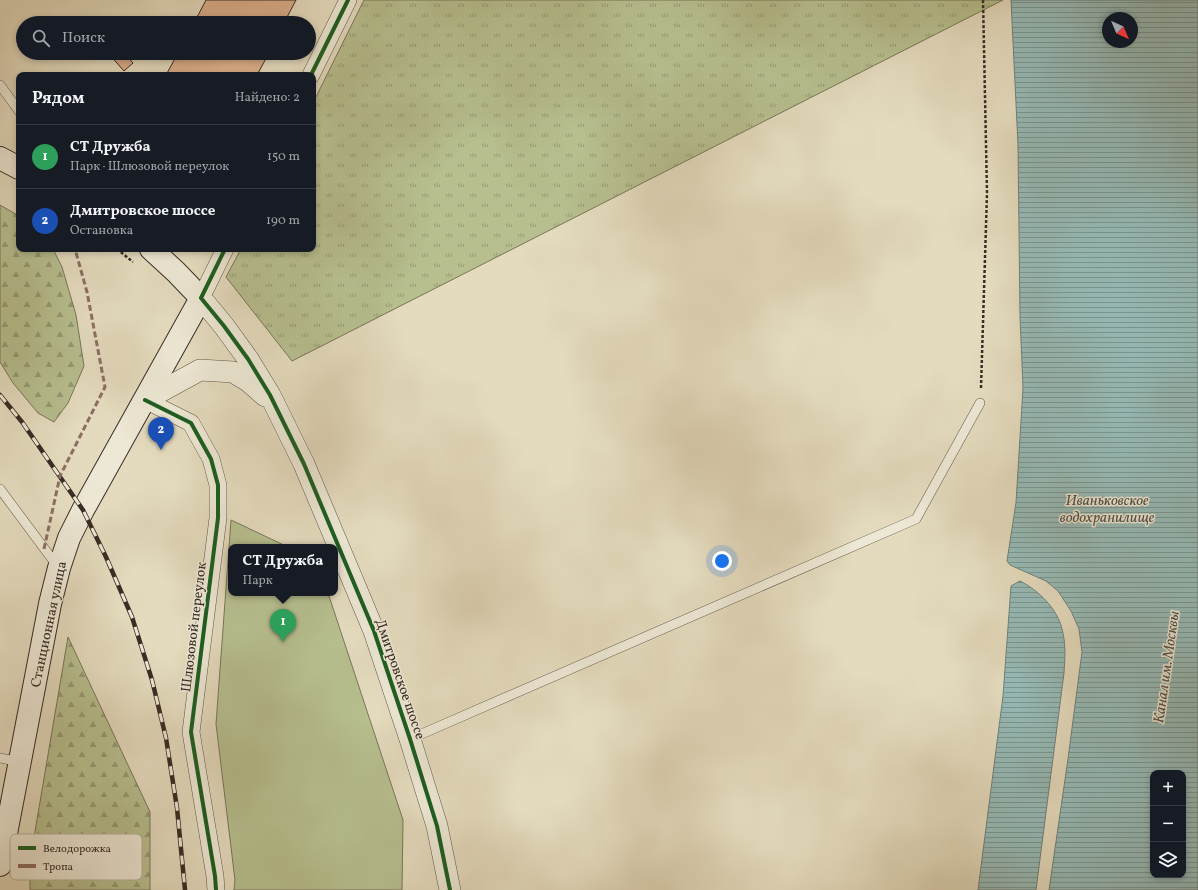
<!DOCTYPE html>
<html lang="ru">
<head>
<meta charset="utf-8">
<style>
	:root { --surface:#171b24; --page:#242831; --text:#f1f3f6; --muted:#9ea1a6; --line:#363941; --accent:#db2777 }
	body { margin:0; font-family:Vollkorn,serif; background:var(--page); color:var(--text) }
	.controls { position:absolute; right:12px; bottom:12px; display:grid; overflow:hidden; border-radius:8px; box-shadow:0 2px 6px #0003 }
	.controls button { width:36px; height:36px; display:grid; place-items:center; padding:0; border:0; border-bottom:1px solid var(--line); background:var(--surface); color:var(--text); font:20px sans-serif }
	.compass { position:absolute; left:1102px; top:12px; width:36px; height:36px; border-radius:50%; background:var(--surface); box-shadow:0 2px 6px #0003; rotate:136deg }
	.you { position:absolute; left:722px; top:561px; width:14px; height:14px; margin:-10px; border:3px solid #fff; border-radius:50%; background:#1a73e8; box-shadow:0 0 0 6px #1a73e833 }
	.badge { display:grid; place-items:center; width:26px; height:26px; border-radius:50%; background:var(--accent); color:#fff; font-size:13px; font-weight:700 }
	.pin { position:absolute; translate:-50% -33px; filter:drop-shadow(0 1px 2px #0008) }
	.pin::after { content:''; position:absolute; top:21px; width:14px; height:12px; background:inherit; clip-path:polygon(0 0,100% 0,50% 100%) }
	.popup { position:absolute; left:228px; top:544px; width:110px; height:52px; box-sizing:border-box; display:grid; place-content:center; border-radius:8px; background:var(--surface); filter:drop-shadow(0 1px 3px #0005); font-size:13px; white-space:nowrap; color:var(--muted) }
	.popup b { font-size:15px; color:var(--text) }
	.popup::after { content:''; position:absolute; left:50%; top:100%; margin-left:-8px; border:8px solid transparent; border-top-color:var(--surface) }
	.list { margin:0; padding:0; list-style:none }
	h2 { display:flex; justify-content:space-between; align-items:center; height:52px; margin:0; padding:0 16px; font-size:17px }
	h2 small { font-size:13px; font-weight:400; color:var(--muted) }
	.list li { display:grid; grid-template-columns:26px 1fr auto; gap:12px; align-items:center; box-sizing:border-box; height:64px; padding:0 16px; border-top:1px solid var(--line) }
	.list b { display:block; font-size:15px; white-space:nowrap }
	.list p { margin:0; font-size:13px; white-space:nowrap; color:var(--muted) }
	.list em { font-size:13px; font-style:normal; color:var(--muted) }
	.icon { flex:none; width:22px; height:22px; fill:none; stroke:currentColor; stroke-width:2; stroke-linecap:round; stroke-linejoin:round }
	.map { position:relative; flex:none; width:1198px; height:890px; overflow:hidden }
	.search { position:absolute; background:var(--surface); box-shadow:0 2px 6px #0003; left:16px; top:16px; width:300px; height:44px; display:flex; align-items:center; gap:10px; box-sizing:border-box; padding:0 14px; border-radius:22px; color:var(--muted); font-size:15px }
	.panel { position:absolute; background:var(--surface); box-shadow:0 2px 6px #0003; left:16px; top:72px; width:300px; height:180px; border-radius:8px }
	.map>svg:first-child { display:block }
	.forest { fill:url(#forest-firs); stroke:#78765a }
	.park { fill:url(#park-tufts); stroke:#78765a }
	.garden { fill:#b7bf8f; stroke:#78765a }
	.water { fill:url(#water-rules); stroke:#70817c; fill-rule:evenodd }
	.building { fill:#daaf8a; stroke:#382c25 }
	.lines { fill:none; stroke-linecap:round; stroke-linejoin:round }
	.service-casing { stroke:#63584b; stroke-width:10 }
	.minor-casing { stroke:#63584b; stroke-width:18 }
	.tertiary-casing { stroke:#63584b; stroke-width:22 }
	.secondary-casing { stroke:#382c25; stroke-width:24 }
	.path { stroke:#382c25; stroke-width:2.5; stroke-dasharray:3 2; stroke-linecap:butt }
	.service { stroke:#ede8d5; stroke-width:9 }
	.minor { stroke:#ede8d5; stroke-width:17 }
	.tertiary { stroke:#ede8d5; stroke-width:21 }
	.secondary { stroke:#ede8d5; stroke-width:22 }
	.rail-casing { stroke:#382c25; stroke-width:4.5 }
	.rail { stroke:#ede8d5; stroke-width:3; stroke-dasharray:9; stroke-linecap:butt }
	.quiet { stroke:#8d6e63; stroke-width:3; stroke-dasharray:6 3; stroke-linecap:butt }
	.cycleway-casing { stroke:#ede8d5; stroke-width:6 }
	.cycleway { stroke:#1b5e20; stroke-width:4 }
	.labels { text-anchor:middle; stroke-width:3; stroke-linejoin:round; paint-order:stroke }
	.street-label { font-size:14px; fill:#382c25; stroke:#ede8d5 }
	.water-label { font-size:15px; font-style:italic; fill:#505049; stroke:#ede8d5 }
	.key { fill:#ede8d5; stroke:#b7b0a0; stroke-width:1 }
	.key-label { font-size:11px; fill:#382c25 }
</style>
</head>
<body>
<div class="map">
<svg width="1198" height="890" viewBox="0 0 1198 890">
	<defs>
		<pattern id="forest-firs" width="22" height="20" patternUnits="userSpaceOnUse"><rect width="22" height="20" fill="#b7bf8f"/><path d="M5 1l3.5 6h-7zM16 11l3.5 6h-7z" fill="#969b75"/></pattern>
		<pattern id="park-tufts" width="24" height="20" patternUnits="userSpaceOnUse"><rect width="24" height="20" fill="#b7bf8f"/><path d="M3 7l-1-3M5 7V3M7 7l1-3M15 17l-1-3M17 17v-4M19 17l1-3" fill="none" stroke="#969b75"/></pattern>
		<pattern id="water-rules" width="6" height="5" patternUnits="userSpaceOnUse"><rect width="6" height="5" fill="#96bab6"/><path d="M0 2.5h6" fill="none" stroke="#7b9794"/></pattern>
	</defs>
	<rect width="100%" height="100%" fill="#e4dbbe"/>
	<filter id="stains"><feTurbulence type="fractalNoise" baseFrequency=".005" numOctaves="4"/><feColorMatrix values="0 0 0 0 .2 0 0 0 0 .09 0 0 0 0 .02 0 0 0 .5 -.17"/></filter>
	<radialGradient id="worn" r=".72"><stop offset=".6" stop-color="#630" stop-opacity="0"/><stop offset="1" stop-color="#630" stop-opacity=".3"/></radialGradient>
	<path class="forest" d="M0,205L19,216V249H53L62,267L76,315L84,366L68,403L54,422L38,413L13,383L0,362Z
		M68,637L150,812V890H30V861Z"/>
	<path class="park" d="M364,0H1003L292,361L226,277L241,249H313V103Z"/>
	<path class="garden" d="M231,520L288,547H231V593H328L403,820L402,890H234L235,880L216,724Z"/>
	<path class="water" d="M1011,0H1198V890H1049L1068,759L1082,652L1079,629L1071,611L1058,591L1046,581L1010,565L1007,561L1016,503L1023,388L1020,316L1018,145ZM1108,18H1132V42H1108ZM1153,773H1183V875H1153Z
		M1020,581C1038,590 1057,608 1062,629C1066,643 1065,658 1064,673L1036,890H978L1003,696L1011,586Z"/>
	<path class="building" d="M206,0H296L284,23H194Z
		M110,53H124L133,63L124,71L109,54Z
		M178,53H269L257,75H166Z"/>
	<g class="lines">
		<g class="service-casing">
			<path id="service" d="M0,85L19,111
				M0,489L58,567
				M410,739L916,519L980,403
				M0,758L20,762"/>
		</g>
		<g class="minor-casing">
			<path id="minor" d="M311,75L348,0
				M201,298L225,249
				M145,400L191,423L211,459L218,485V518L191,732L215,876L216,890"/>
		</g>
		<g class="tertiary-casing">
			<path id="tertiary" d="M201,298L224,326L248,359L270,395L304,464L374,631L410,739L437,826L450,890
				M145,400L200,370L233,372L248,381L265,396"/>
		</g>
		<g class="secondary-casing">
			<path id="secondary" d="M0,158L19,168
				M0,865L50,604L59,568L69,538L83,510L201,298L176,272L151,249"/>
		</g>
		<path class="path" d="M117,249L133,262
			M981,388L987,193L983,0"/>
		<use href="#service" class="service"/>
		<use href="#minor" class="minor"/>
		<use href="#tertiary" class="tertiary"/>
		<use href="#secondary" class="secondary"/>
		<g class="rail-casing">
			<path id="rail" d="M0,395L22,422L83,510L106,557L132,617L152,680L166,738L177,808L185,890"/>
		</g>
		<use href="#rail" class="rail"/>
		<path class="quiet" d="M44,549L60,476L105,387L87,292L75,249"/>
		<g class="cycleway-casing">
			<path id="cycleway" d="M311,75L348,0
				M225,249L201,298L224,326L248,359L270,395L304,464L374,631L410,739L437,826L450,890
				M145,400L191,423L211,459L218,485V518L191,732L215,876L216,890"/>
		</g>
		<use href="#cycleway" class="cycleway"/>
	</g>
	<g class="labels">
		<g class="street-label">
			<text transform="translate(48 624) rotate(-78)" y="5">Станционная улица</text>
			<text transform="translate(193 627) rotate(-83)" y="5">Шлюзовой переулок</text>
			<text transform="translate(401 679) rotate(71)" y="5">Дмитровское шоссе</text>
		</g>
		<g class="water-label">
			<text x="1107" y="505">Иваньковское<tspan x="1107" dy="17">водохранилище</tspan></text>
			<text transform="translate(1166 667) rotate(-82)" y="5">Канал им. Москвы</text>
		</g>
	</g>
	<rect x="10" y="834" width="132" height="46" rx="6" class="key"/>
	<rect x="18" y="846" width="18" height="4" fill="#1b5e20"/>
	<rect x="18" y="864" width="18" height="4" fill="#8d6e63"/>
	<g class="key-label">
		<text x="43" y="852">Велодорожка</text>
		<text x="43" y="870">Тропа</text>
	</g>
	<rect width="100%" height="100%" filter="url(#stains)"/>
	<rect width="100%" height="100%" fill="url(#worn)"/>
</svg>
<div class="controls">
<button>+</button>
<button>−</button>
<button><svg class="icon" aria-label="layers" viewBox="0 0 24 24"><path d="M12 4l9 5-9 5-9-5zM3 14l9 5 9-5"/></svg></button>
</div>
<svg class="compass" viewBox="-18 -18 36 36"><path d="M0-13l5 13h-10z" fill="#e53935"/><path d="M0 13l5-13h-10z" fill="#9ea1a6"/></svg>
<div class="you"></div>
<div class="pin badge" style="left:283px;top:642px;background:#2e9e5b">1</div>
<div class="popup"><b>СТ Дружба</b>Парк</div>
<div class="pin badge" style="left:161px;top:450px;background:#1a4fb4">2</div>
<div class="search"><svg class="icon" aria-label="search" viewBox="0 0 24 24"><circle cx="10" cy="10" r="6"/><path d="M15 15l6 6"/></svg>Поиск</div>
<section class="panel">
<h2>Рядом<small>Найдено: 2</small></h2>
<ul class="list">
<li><span class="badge" style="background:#2e9e5b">1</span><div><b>СТ Дружба</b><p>Парк · Шлюзовой переулок</p></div><em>150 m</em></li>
<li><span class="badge" style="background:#1a4fb4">2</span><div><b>Дмитровское шоссе</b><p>Остановка</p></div><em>190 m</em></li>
</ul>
</section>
</div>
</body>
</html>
